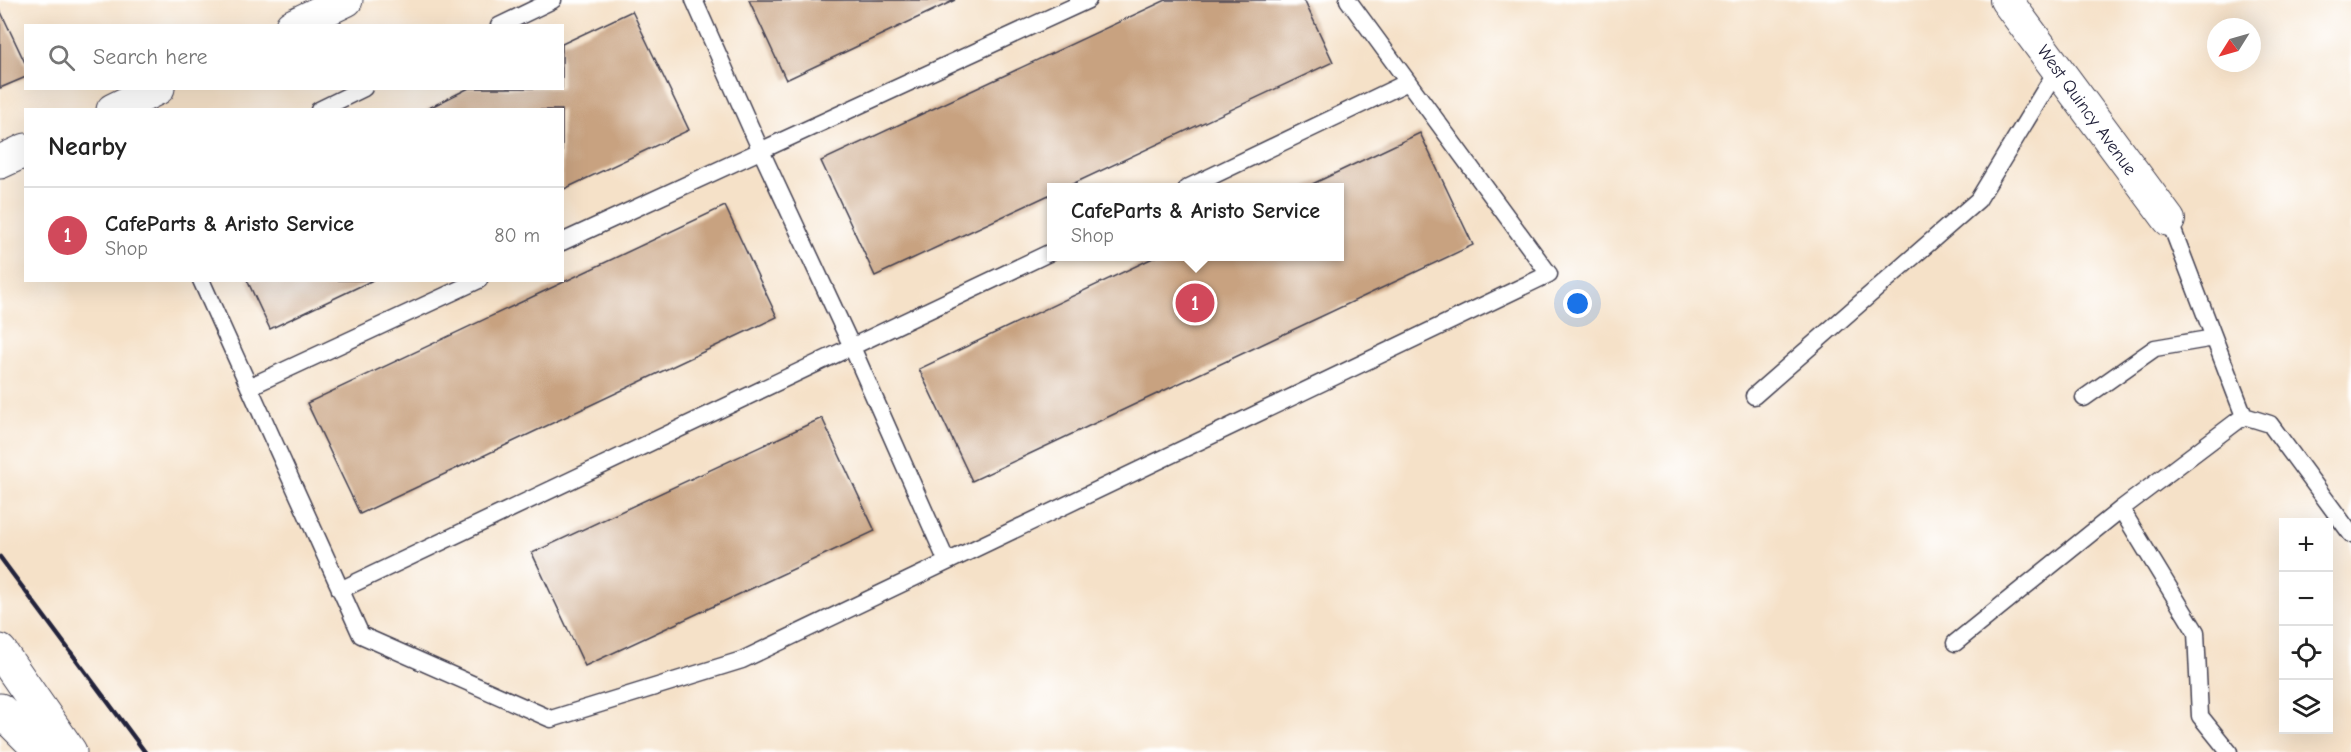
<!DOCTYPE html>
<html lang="en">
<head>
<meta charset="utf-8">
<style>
	:root { --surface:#fff; --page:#f6f6f6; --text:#222; --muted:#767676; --line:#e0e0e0; --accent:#d1495b }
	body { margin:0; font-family:"Comic Neue",sans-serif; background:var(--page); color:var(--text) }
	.controls { position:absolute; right:18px; bottom:18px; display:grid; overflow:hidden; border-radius:0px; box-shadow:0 6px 24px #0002 }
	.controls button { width:54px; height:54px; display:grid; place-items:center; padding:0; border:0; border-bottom:2px solid var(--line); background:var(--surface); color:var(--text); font:30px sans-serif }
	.compass { position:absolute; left:2207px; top:18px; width:54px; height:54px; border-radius:50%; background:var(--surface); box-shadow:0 6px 24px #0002; rotate:233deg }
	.you { position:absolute; left:1578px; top:304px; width:21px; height:21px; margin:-15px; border:4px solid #fff; border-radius:50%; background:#1a73e8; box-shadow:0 0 0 9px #1a73e833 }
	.badge { display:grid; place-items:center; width:39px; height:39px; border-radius:50%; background:var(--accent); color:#fff; font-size:20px; font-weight:700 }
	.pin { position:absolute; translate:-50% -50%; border:3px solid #fff; box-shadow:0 2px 6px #0006 }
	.popup { position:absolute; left:1047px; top:183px; width:297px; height:78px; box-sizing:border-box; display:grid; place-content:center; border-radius:0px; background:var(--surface); filter:drop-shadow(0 2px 4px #0005); font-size:20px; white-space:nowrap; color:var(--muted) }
	.popup b { font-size:22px; color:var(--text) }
	.popup::after { content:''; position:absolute; left:50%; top:100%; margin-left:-12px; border:12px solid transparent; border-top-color:var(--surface) }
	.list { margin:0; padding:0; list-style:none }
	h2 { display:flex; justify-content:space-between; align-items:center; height:78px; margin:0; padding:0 24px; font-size:26px }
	h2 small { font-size:20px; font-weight:400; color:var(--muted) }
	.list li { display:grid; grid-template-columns:39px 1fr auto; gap:18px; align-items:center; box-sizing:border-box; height:96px; padding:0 24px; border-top:2px solid var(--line) }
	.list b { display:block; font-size:22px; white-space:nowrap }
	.list p { margin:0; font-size:20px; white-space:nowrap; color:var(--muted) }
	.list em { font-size:20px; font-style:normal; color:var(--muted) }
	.icon { flex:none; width:33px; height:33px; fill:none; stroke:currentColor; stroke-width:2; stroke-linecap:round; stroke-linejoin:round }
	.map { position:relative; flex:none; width:2351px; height:752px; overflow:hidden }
	.search { position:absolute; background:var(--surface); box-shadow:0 6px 24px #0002; left:24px; top:24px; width:540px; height:66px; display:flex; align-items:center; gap:15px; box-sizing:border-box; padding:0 21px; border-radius:0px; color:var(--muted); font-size:22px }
	.panel { position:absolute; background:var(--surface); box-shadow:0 6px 24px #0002; left:24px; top:108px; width:540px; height:174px; border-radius:0px }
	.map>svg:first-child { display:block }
	.building { fill:#c8a280 }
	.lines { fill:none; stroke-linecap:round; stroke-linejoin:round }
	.service-casing { stroke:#423f50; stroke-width:19 }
	.minor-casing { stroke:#423f50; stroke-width:34 }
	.tertiary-casing { stroke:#423f50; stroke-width:35 }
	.secondary-casing { stroke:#423f50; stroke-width:35 }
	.service { stroke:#fff; stroke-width:16 }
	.minor { stroke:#fff; stroke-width:32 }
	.tertiary { stroke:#fff; stroke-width:33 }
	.secondary { stroke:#fff; stroke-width:33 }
	.rail { stroke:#22223b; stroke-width:4.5 }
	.labels { text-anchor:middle; stroke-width:5; stroke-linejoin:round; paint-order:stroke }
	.street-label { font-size:18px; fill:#22223b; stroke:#fff }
</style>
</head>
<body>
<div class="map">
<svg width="2351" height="752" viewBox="0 0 2351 752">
	<rect width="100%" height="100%" fill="#fff"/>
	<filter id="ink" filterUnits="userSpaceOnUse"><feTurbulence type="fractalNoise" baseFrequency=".0167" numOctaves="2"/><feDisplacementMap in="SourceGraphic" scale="12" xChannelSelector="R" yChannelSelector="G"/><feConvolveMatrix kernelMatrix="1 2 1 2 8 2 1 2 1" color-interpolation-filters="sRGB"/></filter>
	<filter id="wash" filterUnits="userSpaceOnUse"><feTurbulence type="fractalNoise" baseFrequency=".008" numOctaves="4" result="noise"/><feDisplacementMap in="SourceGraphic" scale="24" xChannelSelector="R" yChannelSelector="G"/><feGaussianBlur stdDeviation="1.35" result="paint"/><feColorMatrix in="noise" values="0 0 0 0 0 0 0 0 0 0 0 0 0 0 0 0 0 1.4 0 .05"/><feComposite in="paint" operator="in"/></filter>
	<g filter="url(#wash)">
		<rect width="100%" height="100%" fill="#f5e1c8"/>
		<g id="blocks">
			<path class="building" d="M749,0H955L786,80Z
				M1166,0H1304L1333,62L1064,188H1051V194L875,276L821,161Z
				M0,10L26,65V77L0,88Z
				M632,11L689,130L562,190V110H425L469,88H562V44Z
				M1420,133L1473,245L972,481L919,369L1157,256H1339V188H1304Z
				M725,206L777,317L360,514L307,403Z
				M247,280H373L270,329Z
				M822,418L875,531L585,666L532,553Z"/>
		</g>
	</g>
	<g filter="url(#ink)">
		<use href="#blocks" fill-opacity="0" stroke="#423f50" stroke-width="1.5"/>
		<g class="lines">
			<g class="service-casing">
				<path id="service" d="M694,0L761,151L852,347L947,562
					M499,26L553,0
					M319,110L364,88
					M1187,188L1408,82
					M2169,220L2244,416
					M562,242L1088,0
					M201,280L361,635L551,719L742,660L1549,274L1348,0
					M249,387L479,280
					M1754,396L1978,200L2057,70
					M2084,398L2155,348L2214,338
					M2244,416L2270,424L2351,534
					M340,590L1051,252
					M1955,643L2121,509
					M2229,752L2200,716L2196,632L2121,509L2244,416"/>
			</g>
			<g class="minor-casing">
				<path id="minor" d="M2006,0L2169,220"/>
			</g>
			<g class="tertiary-casing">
				<path id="tertiary" d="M292,26L346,0
					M113,110L158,88
					M0,162L26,150"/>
			</g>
			<g class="secondary-casing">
				<path id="secondary" d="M0,651L70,752
					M0,710L42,752"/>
			</g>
			<use href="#service" class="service"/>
			<use href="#minor" class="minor"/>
			<use href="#tertiary" class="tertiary"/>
			<use href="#secondary" class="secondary"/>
			<path class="rail" d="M0,557L145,752"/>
		</g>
	</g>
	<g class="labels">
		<g class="street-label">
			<text transform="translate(2087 110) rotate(54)" y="6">West Quincy Avenue</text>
		</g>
	</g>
</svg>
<div class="controls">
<button>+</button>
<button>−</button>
<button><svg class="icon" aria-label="locate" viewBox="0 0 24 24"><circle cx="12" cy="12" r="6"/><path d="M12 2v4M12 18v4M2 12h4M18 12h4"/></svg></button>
<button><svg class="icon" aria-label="layers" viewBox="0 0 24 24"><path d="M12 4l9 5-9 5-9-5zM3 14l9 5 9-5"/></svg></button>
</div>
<svg class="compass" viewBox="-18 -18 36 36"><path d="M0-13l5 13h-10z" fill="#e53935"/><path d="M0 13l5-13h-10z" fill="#767676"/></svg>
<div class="you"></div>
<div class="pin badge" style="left:1195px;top:303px">1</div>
<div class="popup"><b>CafeParts &amp; Aristo Service</b>Shop</div>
<div class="search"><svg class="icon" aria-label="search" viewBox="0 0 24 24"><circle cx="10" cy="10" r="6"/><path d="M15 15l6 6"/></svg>Search here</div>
<section class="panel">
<h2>Nearby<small></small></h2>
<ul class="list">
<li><span class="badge">1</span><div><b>CafeParts &amp; Aristo Service</b><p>Shop</p></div><em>80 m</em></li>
</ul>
</section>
</div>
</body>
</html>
